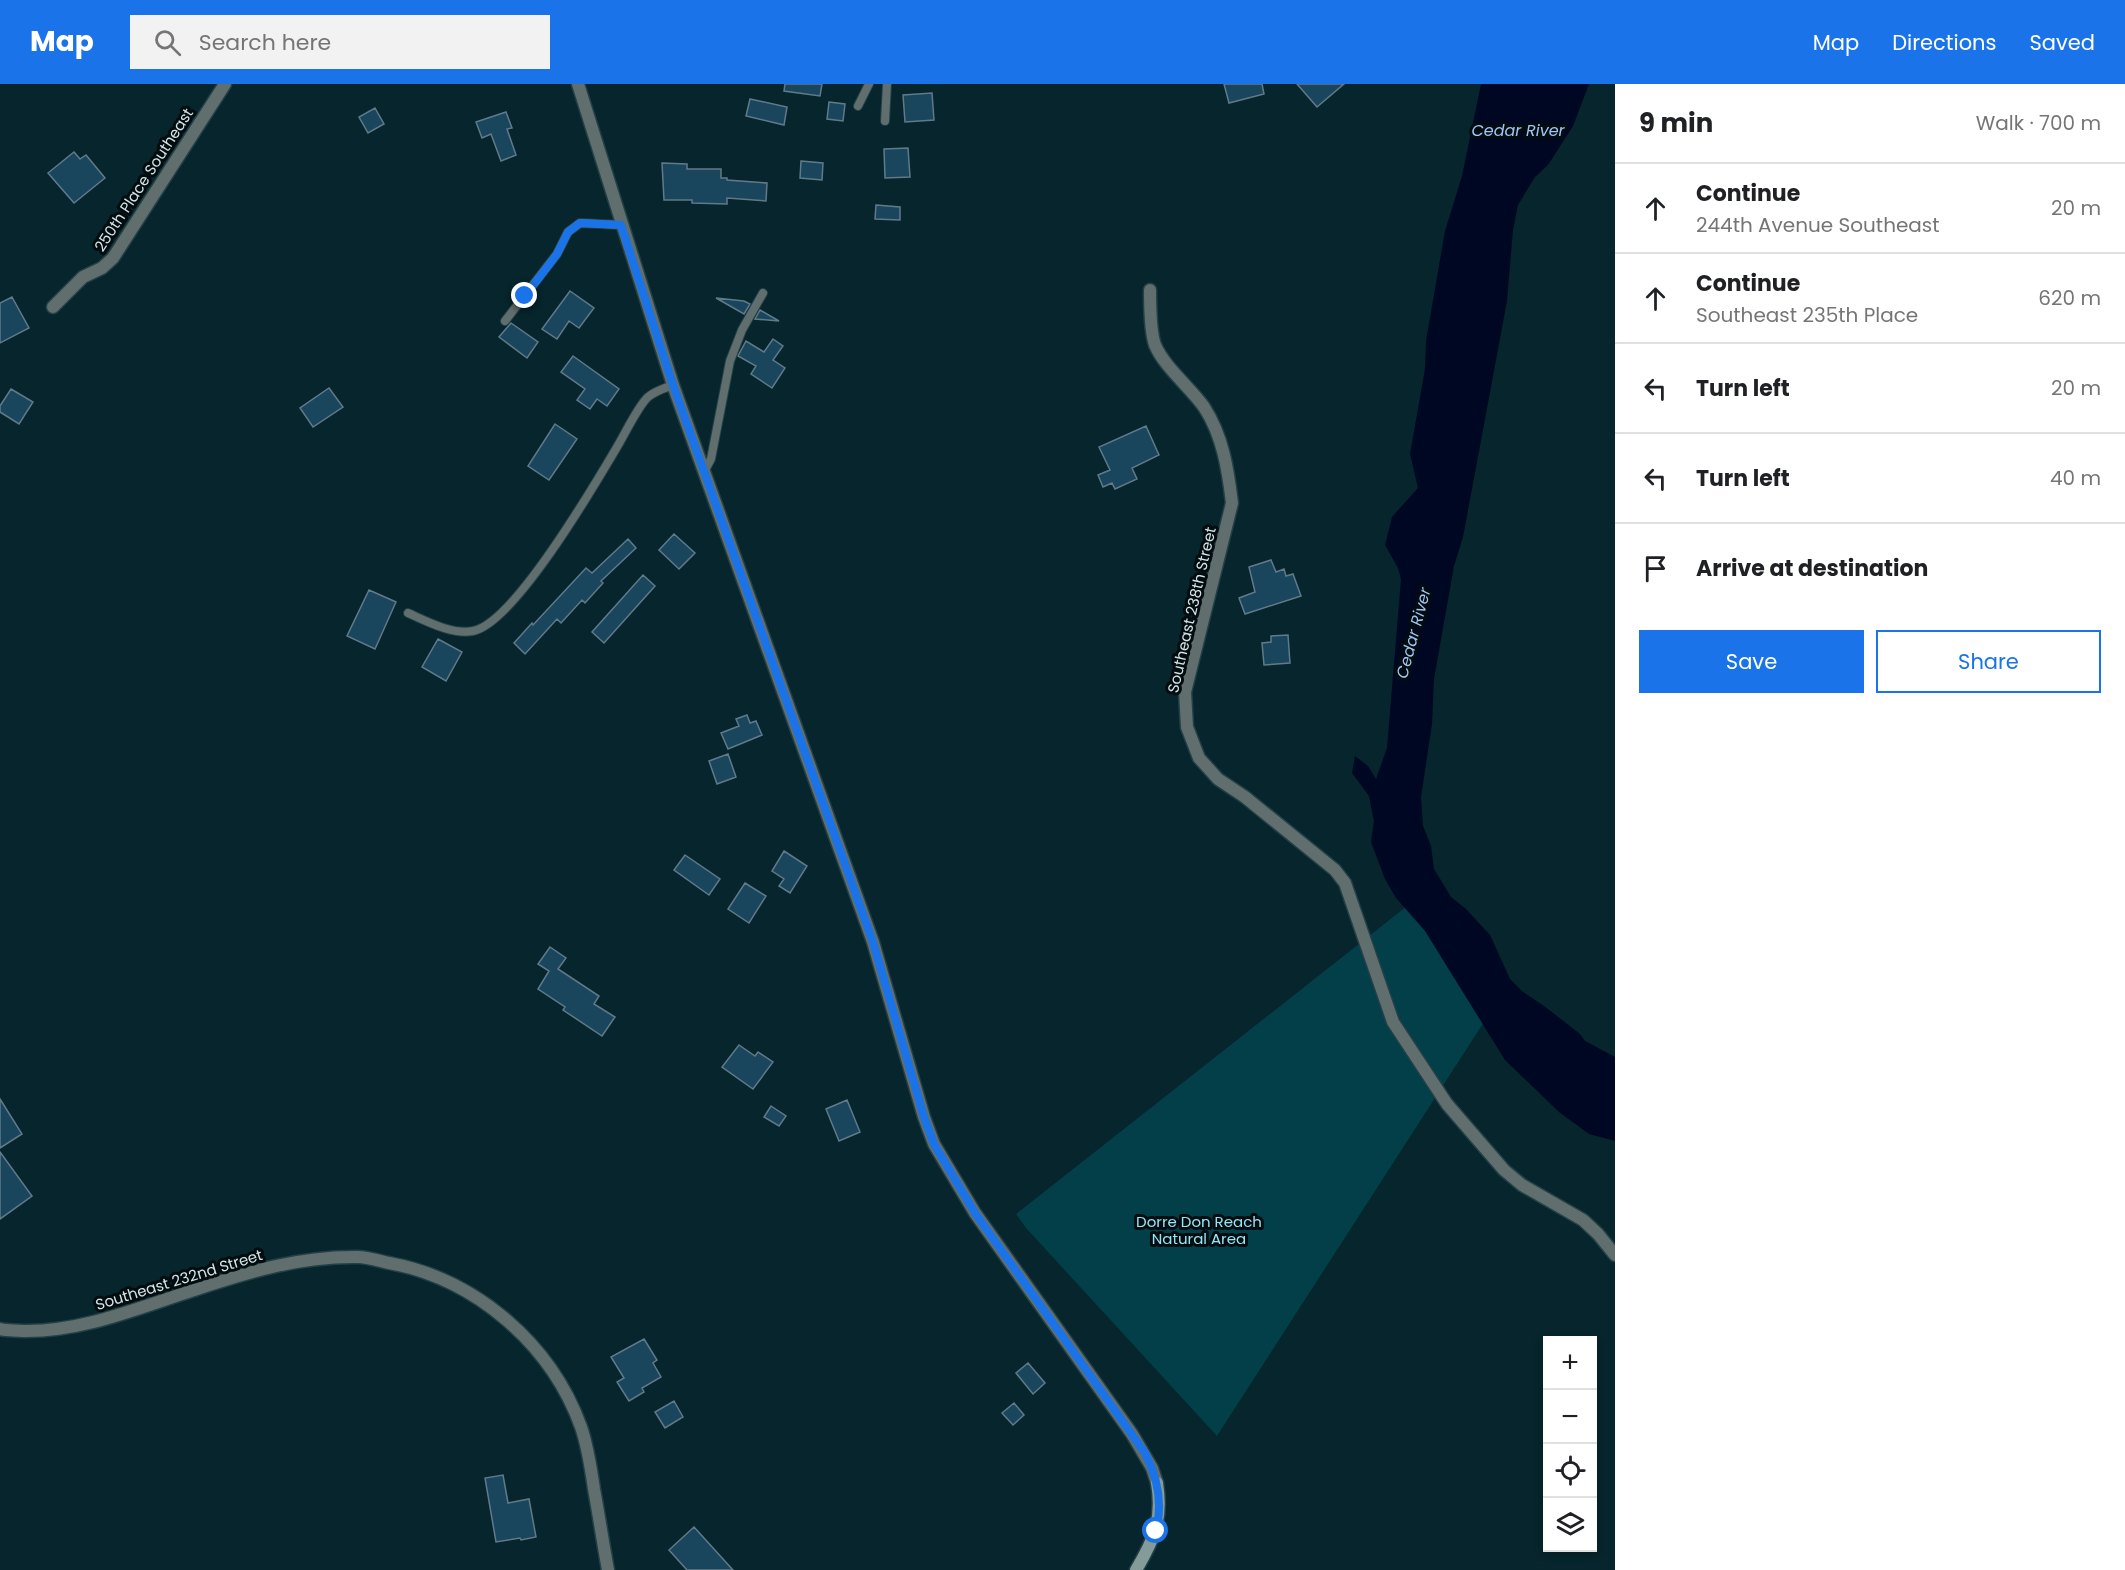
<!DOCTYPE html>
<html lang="en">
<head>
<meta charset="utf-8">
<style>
	:root { --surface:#fff; --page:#f2f2f2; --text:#202124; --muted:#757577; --line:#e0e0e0; --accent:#1a73e8 }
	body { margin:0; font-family:Poppins,sans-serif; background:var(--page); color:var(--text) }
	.controls { position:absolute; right:18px; bottom:18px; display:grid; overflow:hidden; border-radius:0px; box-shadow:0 3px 9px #0003 }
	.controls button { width:54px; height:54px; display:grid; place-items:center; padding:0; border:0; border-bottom:2px solid var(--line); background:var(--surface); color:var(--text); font:30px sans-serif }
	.stop { position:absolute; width:18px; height:18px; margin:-14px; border:4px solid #1a73e8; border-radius:50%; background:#fff }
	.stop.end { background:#1a73e8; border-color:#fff; box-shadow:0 2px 6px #0008 }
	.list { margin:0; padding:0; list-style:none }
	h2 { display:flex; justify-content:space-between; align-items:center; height:78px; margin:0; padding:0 24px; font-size:26px }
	h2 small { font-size:20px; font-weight:400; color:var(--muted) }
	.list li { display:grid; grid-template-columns:39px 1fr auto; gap:18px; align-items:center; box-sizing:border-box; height:90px; padding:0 24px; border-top:2px solid var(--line) }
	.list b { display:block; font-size:22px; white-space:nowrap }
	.list p { margin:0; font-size:20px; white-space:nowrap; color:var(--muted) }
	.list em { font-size:20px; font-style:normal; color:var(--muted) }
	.actions { display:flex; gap:12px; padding:18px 24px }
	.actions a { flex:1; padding:14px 0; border:2px solid var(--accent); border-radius:0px; text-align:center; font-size:21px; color:var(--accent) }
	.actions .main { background:var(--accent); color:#fff }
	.icon { flex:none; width:33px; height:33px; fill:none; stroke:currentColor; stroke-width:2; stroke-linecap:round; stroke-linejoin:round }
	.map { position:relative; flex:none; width:1615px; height:1486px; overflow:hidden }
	header { display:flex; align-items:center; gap:36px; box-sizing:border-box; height:84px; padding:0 30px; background:var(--accent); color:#fff }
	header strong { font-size:28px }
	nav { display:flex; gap:33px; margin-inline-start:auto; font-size:21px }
	.search { width:420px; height:54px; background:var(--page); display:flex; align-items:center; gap:15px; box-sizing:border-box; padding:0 21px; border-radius:0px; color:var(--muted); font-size:22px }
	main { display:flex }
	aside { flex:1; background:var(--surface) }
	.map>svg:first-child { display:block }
	.green { fill:#023f49 }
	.water { fill:#000722 }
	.building { fill:#19465d; stroke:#617a89; stroke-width:1.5 }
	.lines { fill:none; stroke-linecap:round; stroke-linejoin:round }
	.lane-casing { stroke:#234046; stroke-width:10 }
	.street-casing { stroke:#234046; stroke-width:15 }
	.secondary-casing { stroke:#234046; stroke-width:15 }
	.lane { stroke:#606e6d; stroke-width:8 }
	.street { stroke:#606e6d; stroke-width:12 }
	.secondary { stroke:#849b99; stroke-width:12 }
	.route { stroke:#1a73e8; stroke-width:8 }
	.labels { text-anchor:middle; stroke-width:6; stroke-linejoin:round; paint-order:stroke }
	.street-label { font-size:15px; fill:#d4e5e9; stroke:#030c0f }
	.park-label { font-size:15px; fill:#96e5f7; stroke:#030c0f }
	.water-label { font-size:16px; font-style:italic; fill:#a0c5f7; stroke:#030c0f }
</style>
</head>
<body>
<header>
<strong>Map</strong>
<div class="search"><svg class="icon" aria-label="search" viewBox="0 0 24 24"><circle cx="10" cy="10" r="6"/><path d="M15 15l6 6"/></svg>Search here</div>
<nav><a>Map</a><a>Directions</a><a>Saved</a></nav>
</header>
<main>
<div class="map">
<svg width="1615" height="1486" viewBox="0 0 1615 1486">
	<rect width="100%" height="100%" fill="#06252c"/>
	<path class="green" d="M1407,822L1426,844L1484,938L1217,1352L1026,1144L1016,1130Z"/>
	<path class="water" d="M1481,0H1589L1573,42L1548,81L1535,93L1518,121L1513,146L1507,217L1463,453L1454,482L1434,595L1432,640L1421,713L1423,742L1431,762L1434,785L1451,813L1466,825L1490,851L1510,895L1522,907L1548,925L1580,950L1585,957L1615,973V1057L1589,1050L1559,1028L1505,976L1425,847L1396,814L1385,795L1371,758L1374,737L1369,712L1352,689L1355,672L1368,682L1376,695L1387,664L1401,495L1398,484L1385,461L1392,433L1418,404L1410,370L1425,285L1426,257L1445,147L1462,92Z"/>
	<path class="building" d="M785,0H822L820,12L784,7Z
		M1224,0H1262L1264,10L1229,19Z
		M1297,0H1344L1317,23Z
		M932,9L934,36L905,38L903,11Z
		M750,15L787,23L784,41L746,32Z
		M829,18L845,20L843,37L827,35Z
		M375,24L384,40L368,49L359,33Z
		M506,28L512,44L507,45L516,71L501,77L491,50L482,54L476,38Z
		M908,64L910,93L885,94L884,65Z
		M74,68L80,75L86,71L105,94L74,119L48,89Z
		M801,77L823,79L822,96L800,94Z
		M662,79L687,80V85H721V94H727V96L767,99L766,117L727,114V120L692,119V116H664Z
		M876,121L900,123V136L875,135Z
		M570,207L594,224L579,244L569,237L557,255L542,245Z
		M12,213L29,244L0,259V219Z
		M716,214L744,217L750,220L744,230Z
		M760,226L779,237L755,235Z
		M511,239L538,258L527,274L499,253Z
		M773,255L783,262L773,276L785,284L772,304L751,290L756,282L738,272L746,257L764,268Z
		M573,272L619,305L607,322L597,315L590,325L577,316L585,305L561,288Z
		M329,304L343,323L313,343L300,324Z
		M11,305L33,318L19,340L0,328V322Z
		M555,340L577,355L549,396L528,382Z
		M1146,342L1159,371L1132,384L1137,395L1115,405L1112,399L1103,403L1098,391L1110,386L1099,363Z
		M674,450L695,469L679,485L659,466Z
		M628,455L636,464L601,497L603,499L585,519L582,516L561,539L557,535L525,570L514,559L532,539L533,541L586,484L592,489Z
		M1271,476L1276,488L1284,485L1286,492L1293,490L1301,512L1245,530L1239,514L1255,508L1249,483Z
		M643,491L655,502L604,559L592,548Z
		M369,506L396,518L375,565L347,552Z
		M1288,551L1290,579L1264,581L1262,559L1271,558V552Z
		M438,555L462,568L446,597L422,583Z
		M747,631L750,639L756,637L762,651L728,665L721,649L739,642L736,635Z
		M728,670L736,693L717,700L709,677Z
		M784,767L807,782L790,809L779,802L784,795L772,787Z
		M685,771L720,795L709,811L674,786Z
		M745,799L766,812L749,839L728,825Z
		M550,863L566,874L558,885L599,912L594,920L615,933L602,952L563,926L565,923L538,905L549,887L538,880Z
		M739,961L755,972L758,968L773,978L753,1005L722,983Z
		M0,1015L22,1050L0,1064Z
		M847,1016L860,1048L839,1057L826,1025Z
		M771,1022L786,1032L779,1042L764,1033Z
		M0,1068L32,1112L0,1135Z
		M644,1255L657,1276L653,1279L661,1293L642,1304L644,1308L629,1317L617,1298L624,1294L611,1273Z
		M1028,1279L1045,1299L1033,1310L1016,1289Z
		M674,1317L683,1333L665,1344L655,1328Z
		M1014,1319L1024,1331L1013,1341L1002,1329Z
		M503,1391L508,1419L529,1415L536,1453L521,1456L520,1454L496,1458L485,1394Z
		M694,1443L733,1486H687L669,1466Z"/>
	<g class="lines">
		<g class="lane-casing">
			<path id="lane" d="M858,22L869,0
				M885,37L887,0
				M505,237L557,170L568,148L580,139L621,141
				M704,388L711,375L730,277L742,246L763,209
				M408,529C426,537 452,551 473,547C514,539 594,402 617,363C625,350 638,322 648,313C655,307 665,304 673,301"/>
		</g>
		<g class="street-casing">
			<path id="street" d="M578,0L673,301L873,858L924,1033L934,1060L975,1129L1132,1350L1152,1384L1157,1399
				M1150,206C1150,222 1150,247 1155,261C1165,284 1190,303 1204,323C1223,352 1228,386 1232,419L1185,608L1187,643L1199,674L1218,695L1245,713L1335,786L1345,799L1393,938L1447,1020L1504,1086L1522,1101L1583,1136L1598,1150L1615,1171
				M53,223L83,193L102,184L113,174L225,0
				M0,1245C7,1247 15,1246 23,1247C82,1248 138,1224 194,1206C248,1188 300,1172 358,1173C368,1173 379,1177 389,1179C476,1195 551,1260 581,1343C588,1363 591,1385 594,1405C599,1432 603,1459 608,1486"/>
		</g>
		<g class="secondary-casing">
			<path id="secondary" d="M1136,1486C1154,1456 1163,1435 1157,1399"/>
		</g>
		<use href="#lane" class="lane"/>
		<use href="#street" class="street"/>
		<use href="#secondary" class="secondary"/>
	</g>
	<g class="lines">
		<path class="route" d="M525,212L557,170L568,148L580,139L621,141L673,301L873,858L924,1033L934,1060L975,1129L1145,1369C1158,1394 1163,1419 1156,1447"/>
	</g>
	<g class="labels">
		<g class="street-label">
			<text transform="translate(144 96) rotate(-57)" y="5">250th Place Southeast</text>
			<text transform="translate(1192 526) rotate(-77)" y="5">Southeast 238th Street</text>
			<text transform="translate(179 1196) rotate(-17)" y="5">Southeast 232nd Street</text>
		</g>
		<g class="park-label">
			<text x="1199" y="1143">Dorre Don Reach<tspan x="1199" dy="17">Natural Area</tspan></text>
		</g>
		<g class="water-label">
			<text x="1518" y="52">Cedar River</text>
			<text transform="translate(1413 549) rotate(-75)" y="6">Cedar River</text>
		</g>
	</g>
</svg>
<div class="controls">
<button>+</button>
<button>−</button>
<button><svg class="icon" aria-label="locate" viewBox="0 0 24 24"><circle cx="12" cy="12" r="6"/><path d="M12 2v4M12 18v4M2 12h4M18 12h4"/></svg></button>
<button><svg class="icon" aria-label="layers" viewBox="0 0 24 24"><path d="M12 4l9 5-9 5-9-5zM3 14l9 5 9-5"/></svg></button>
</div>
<div class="stop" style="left:1156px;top:1447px"></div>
<div class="stop end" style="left:525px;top:212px"></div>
</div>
<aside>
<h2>9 min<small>Walk · 700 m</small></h2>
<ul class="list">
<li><svg class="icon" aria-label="ahead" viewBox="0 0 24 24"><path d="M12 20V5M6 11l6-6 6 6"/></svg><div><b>Continue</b><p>244th Avenue Southeast</p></div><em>20 m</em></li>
<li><svg class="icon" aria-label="ahead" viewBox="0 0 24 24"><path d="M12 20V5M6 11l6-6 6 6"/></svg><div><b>Continue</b><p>Southeast 235th Place</p></div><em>620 m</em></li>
<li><svg class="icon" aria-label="left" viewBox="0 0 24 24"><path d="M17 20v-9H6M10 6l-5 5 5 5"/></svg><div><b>Turn left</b></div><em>20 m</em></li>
<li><svg class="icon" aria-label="left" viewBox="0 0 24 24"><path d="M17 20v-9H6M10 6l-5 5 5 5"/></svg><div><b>Turn left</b></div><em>40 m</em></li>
<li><svg class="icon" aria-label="arrive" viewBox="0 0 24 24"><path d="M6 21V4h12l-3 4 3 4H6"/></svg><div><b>Arrive at destination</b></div></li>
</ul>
<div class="actions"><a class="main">Save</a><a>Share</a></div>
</aside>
</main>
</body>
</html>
